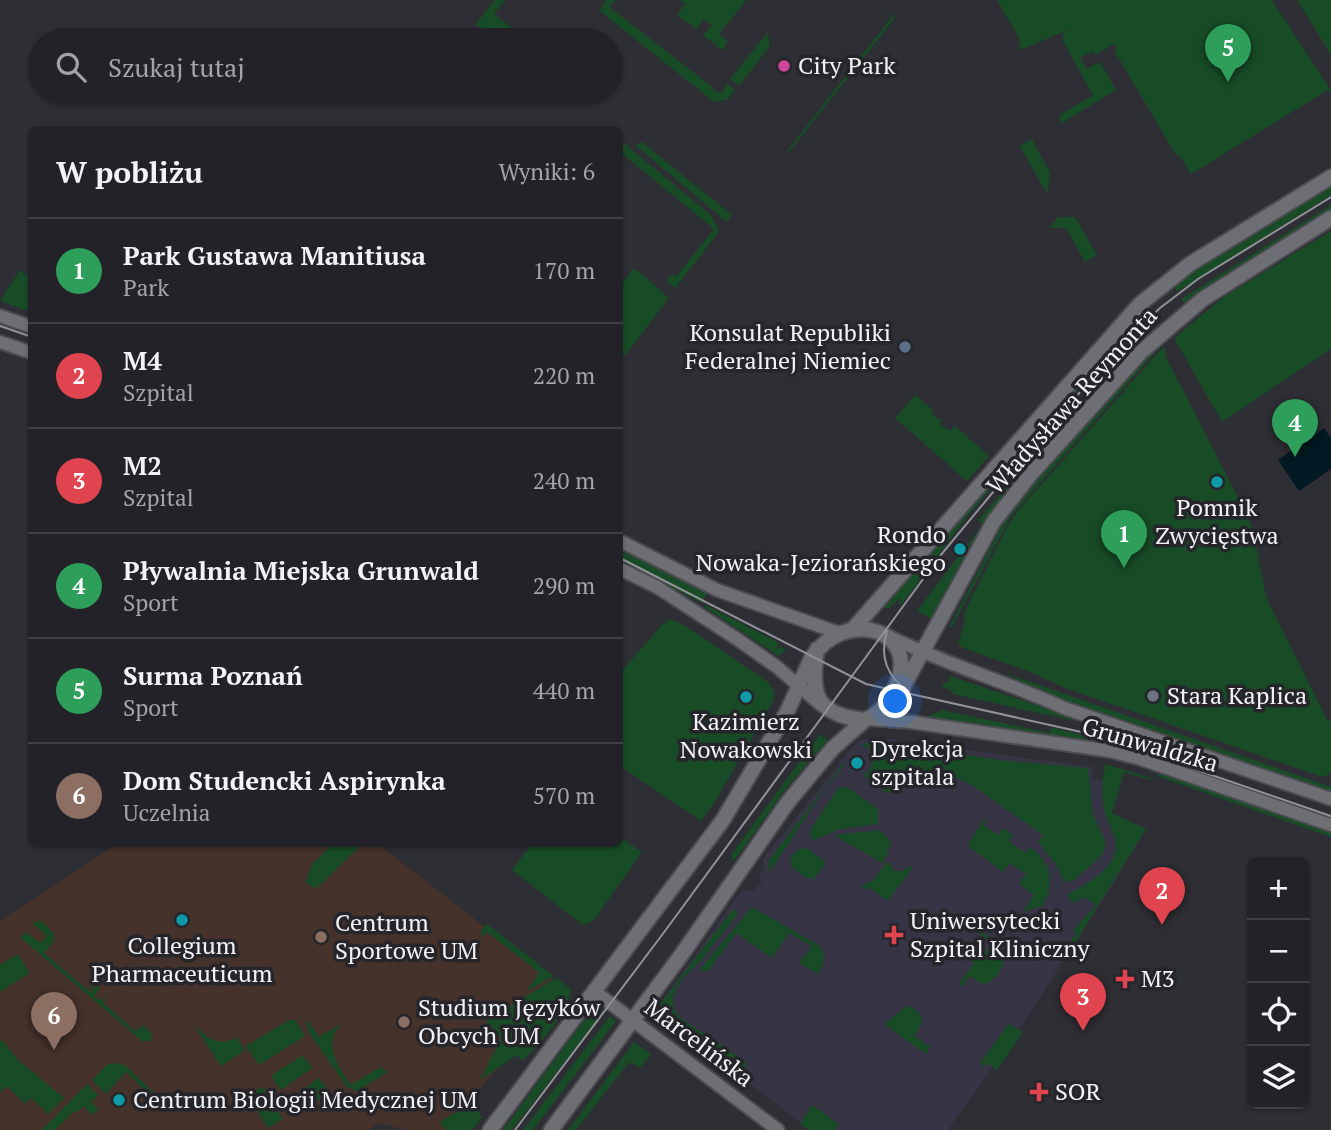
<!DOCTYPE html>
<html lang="pl">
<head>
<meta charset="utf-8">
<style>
	:root { --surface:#222228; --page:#2a2a30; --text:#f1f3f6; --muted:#a2a4a8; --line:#3f3f45; --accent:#1a73e8 }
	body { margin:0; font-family:"PT Serif",serif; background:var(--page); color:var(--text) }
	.controls { position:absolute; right:21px; bottom:21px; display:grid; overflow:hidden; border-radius:10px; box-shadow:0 2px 5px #0004 }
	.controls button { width:63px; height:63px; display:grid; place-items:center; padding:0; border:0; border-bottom:2px solid var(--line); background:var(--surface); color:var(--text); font:35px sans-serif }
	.you { position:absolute; left:896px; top:702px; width:24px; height:24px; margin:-18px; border:5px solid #fff; border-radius:50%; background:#1a73e8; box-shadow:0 0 0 10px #1a73e833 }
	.badge { display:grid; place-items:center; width:46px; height:46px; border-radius:50%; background:var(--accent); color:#fff; font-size:23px; font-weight:700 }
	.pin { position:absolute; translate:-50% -58px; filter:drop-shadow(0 2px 4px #0008) }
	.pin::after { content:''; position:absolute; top:37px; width:24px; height:21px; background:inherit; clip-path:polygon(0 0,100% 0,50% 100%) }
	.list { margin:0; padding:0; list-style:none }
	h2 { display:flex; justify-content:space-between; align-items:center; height:91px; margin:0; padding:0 28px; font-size:30px }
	h2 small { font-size:23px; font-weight:400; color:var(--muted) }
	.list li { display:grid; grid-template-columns:46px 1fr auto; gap:21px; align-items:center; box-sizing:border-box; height:105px; padding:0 28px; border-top:2px solid var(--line) }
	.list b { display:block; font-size:26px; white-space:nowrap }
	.list p { margin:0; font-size:23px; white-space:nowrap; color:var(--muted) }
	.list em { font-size:23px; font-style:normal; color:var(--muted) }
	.icon { flex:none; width:38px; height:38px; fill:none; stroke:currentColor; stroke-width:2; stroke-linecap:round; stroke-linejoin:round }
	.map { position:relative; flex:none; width:1331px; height:1130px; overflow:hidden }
	.search { position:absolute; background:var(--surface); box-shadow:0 2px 5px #0004; left:28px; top:28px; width:595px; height:77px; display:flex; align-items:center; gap:18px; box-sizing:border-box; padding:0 24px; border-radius:38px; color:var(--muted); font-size:26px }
	.panel { position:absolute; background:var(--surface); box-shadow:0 2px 5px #0004; left:28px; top:126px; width:595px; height:721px; border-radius:10px }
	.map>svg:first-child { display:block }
	.education { fill:#45322b }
	.medical { fill:#373445 }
	.green { fill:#184c27 }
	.water { fill:#001922 }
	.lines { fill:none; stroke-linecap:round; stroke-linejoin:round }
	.tertiary-casing { stroke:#4b4b50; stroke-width:16 }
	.secondary-casing { stroke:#4b4b50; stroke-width:18 }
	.tertiary { stroke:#6e6e75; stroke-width:12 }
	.secondary { stroke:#6e6e75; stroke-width:14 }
	.tram { stroke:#919197; stroke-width:2 }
	.hotel-dot { fill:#d1479c; stroke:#25252a; stroke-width:2.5 }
	.service-dot { fill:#5c6f8a; stroke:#25252a; stroke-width:2.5 }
	.culture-dot { fill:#0f9aa8; stroke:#25252a; stroke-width:2.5 }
	.worship-dot { fill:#6b7280; stroke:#25252a; stroke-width:2.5 }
	.health-dot { fill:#e0444e; stroke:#25252a; stroke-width:2.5 }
	.education-dot { fill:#8d6e63; stroke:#25252a; stroke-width:2.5 }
	.labels { text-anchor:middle; stroke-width:7; stroke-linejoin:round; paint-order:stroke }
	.poi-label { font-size:24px; fill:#f1f1f6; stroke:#25252a; text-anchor:start }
	.street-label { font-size:24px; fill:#f1f1f6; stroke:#25252a }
</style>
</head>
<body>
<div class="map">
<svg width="1331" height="1130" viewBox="0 0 1331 1130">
	<rect width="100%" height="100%" fill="#2e2e35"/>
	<path class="education" d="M117,844H378L565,989L445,1130H407L378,1123L370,1130H0V921Z"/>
	<path class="medical" d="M873,737L1093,767L1092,779L1104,781L1106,768L1124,772L1112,813L1146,829L1105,897L1018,1031L948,1130H810L655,1011L742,890L754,891L762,881L758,877L764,869L763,859L854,745L862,739Z"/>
	<path class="green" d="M495,0H505L494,14L515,30L513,33L522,40C504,40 492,31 475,25Z
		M606,0H616L610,5L612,11L616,12L711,86L716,92L722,93L727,83L735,90L727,100L714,102L600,11Z
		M679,0H746L738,11L736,10L737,12L719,34L728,42L722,50L715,45L717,42L714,44L703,35L712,25L704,19L696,29L677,15L685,4Z
		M997,0H1272L1331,91V94L1328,90L1191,174L1180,156L1176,155L1115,52L1117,47L1114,44L1095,55L1093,51L1080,58L1087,69L1100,62L1116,90L1062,123L1059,119L1060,115L1093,95L1063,41V34L1070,29L1020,50L1019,38Z
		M1297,0H1331V55Z
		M894,14L895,18L789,152L787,151Z
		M768,32L770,46L739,86L730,79Z
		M1032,139L1050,173L1047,194L1020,146Z
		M620,140L712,216L719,232L675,288L666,280L672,274L676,277L714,229L620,152L623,147L620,144Z
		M642,142L732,215L727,222L635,145Z
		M1331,184V195L1177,292L1173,285L1187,273Z
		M1331,205V212L1237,269L1186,305L1181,299Z
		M1058,217H1075L1097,255L1085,262L1066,228H1049Z
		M1331,231V349L1222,422L1174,338L1225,296Z
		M636,269L669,298L620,362V286L632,270Z
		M20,270L31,279V285L27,292L31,294V312L0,301Z
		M1133,321L1116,346L966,518L901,605L899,604L900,598L889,608H884L931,553L945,532Z
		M1142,337L1012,485L993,513L933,620L917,611L982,525L978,520L1133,343Z
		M1159,344V348L1011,516L952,627H949L1009,512Z
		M1164,346L1167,359L1246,513L1253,531L1266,597L1327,720L1331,721V773L1323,777L1065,688L1035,674L961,647L958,643L964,625L965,611L1005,531L1017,512Z
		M915,395L933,410L931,413L942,421L940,424L950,431L955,426L989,456L967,481L895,418Z
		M620,548L707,593L702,603L620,560Z
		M706,605L779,643L777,647L779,649L781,646L786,649L779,656L704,607Z
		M671,619L684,625L768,682L775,693L773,701L716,800L701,821L620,766V673L662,625Z
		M1002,672L1331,787V793L1058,700Z
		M950,676L1072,717L1071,720L953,694V691L942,687L944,682L948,683Z
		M942,710L1050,733L1051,727L1104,741V743L926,717Z
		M820,734L828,740L787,787L733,862L731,855Z
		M876,741L1000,760L1088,768L1093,815L1105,841V847L1102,855L1074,880L1064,882L1056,864L1038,842L1043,835L970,784L954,777L939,776L918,785H894L893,793L884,791L864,776L871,766L875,754L861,744Z
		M844,763L846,764L826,787L769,873V860Z
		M1105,764L1151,778L1150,780L1124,772L1112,813L1146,829L1073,946L1070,943L1076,933L1073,930L1096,905L1085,897L1072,903L1068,894C1086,884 1117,868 1116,844C1115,833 1108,824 1105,813C1101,799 1102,784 1104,769H1109L1104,768Z
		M1161,773L1331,831V837L1157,776Z
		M847,787L878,809V824L840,829L814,840L811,839L810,832L813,826L838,788Z
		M984,818L986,820L983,825L998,835L1003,828L1013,835L1009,842L1026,853L1030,847C1051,862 1056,884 1042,906L1028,910L1022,914L1034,895L1019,884L1026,874L1010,863L1003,872L968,846Z
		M879,830L891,841L888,853L882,863L837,837L836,835Z
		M620,837L642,852L594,920L583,925L512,870L532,844H620Z
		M333,844H362L316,889L305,882L313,863Z
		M801,848L809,849L826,863L813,880L803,876L791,866V856Z
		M887,861L895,871H903L910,866L912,868L888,901L868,887L866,890L862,887L868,882L871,883Z
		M752,907L820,946L825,958L818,974L799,963L812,946L789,933L772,958L736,933L709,970L703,972L700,969Z
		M733,909L738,913C727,928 715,943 704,957C690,973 661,992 678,1016L746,1062V1066L739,1077L655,1011Z
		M954,913L992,939L1004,957C1003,970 995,980 984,985L970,976L962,986L959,984L974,963L956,950L961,943L982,957L992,942L966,925L967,924L953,914Z
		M36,921H42L54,934L53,942L44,953L86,989L93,983L88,990L90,992L96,985L100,988L94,996L101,1001L107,995L103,1003L135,1031L143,1025L152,1034L151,1041H142L21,938L26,932L40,943L47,936L33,924Z
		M487,924L554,976L527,991L539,972L487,932L483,937L481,931Z
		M18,954L29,973L0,992V965Z
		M556,978L571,989C567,1016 541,1041 523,1061L517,1055L480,1080L501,1038L486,1021Z
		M908,1005L917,1011L923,1020L915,1036L930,1047L926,1054L884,1024Z
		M595,1011H604L512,1130H503L585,1019Z
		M610,1016L616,1021L533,1130H523Z
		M289,1020H295L305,1036L259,1065L246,1046Z
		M308,1021L319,1037L341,1024C322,1045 338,1066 351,1085L380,1067L388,1072L357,1091L347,1087L310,1034L306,1022Z
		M193,1024C208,1038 216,1047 237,1038L245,1050L221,1066Z
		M1010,1024L1023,1032L997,1070L988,1063L986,1067L980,1063L1006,1027Z
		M2,1040L17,1059L64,1098L48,1114L31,1098L25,1104L7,1086L0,1093V1042Z
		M634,1042L651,1054L640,1068L629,1062L576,1130H568Z
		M303,1055L312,1068L281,1090L271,1076Z
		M118,1063L126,1066L153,1092L150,1095L126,1072L106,1094L92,1080L108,1064Z
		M319,1078L329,1092L298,1114L288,1100Z
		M87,1084L98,1095L91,1102L98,1109L92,1115L83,1106L77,1112L74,1111L55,1130H42Z
		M262,1087L283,1119L268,1128L248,1096Z
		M473,1102L482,1118L472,1130H445L440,1122Z
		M812,1105L839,1124L835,1130H808L800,1124Z"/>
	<path class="water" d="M1324,428L1331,438V469L1299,491L1278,460Z"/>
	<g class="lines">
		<g class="tertiary-casing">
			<path id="tertiary" d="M0,316L32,327
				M0,342L32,353
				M620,541L717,590L839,633
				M620,569L657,587L737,639L777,667L821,705
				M886,635C944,664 1005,681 1064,708L1331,799
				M868,719L911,722L1110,751L1141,759L1331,825
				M594,991L778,1130"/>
		</g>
		<g class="secondary-casing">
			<path id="secondary" d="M853,629L1140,304L1190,264L1331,177
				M901,691L994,521L1031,474L1141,352L1203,299L1331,218
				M490,1130L723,820L787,712L811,659C845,605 925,630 894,690C887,704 880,713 865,720C815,715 810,694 817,649
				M551,1130L682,954L788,802L833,748L865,720"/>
		</g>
		<use href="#tertiary" class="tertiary"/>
		<use href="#secondary" class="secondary"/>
		<path class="tram" d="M0,326L32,337
			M620,558L866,684L1095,735L1331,816
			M887,631C879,656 887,678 909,691
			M515,1130L665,931L940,556L1013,468L1119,348L1160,308L1198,279L1331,197"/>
	</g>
	<circle class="hotel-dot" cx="784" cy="66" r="7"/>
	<circle class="service-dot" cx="905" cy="347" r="7"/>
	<g class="culture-dot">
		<circle cx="1217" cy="482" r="7"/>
		<circle cx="960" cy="549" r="7"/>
		<circle cx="746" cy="697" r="7"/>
		<circle cx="857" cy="763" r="7"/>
		<circle cx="182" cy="920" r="7"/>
		<circle cx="119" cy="1100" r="7"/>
	</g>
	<circle class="worship-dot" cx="1153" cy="696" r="7"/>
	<g class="health-dot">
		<path d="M890.5 924.5h7v7h7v7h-7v7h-7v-7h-7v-7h7z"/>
		<path d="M1121.5 968.5h7v7h7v7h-7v7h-7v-7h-7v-7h7z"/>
		<path d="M1035.5 1081.5h7v7h7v7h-7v7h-7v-7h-7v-7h7z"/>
	</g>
	<g class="education-dot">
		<circle cx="321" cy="937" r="7"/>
		<circle cx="404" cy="1022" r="7"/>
	</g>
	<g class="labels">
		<g class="poi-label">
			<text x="798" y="74">City Park</text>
			<text x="891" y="341" text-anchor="end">Konsulat Republiki<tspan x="891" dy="28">Federalnej Niemiec</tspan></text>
			<text x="1217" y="516" text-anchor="middle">Pomnik<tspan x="1217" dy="28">Zwycięstwa</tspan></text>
			<text x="946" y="543" text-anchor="end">Rondo<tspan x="946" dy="28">Nowaka-Jeziorańskiego</tspan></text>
			<text x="1167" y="704">Stara Kaplica</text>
			<text x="746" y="730" text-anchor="middle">Kazimierz<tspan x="746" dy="28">Nowakowski</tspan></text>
			<text x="871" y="757">Dyrekcja<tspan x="871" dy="28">szpitala</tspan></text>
			<text x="910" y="929">Uniwersytecki<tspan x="910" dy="28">Szpital Kliniczny</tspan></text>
			<text x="335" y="931">Centrum<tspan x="335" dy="28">Sportowe UM</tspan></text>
			<text x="182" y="954" text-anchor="middle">Collegium<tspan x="182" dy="28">Pharmaceuticum</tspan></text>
			<text x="1141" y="987">M3</text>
			<text x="418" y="1016">Studium Języków<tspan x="418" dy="28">Obcych UM</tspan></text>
			<text x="1055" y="1100">SOR</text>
			<text x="133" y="1108">Centrum Biologii Medycznej UM</text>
		</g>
		<g class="street-label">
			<text transform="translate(1072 401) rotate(-48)" y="8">Władysława Reymonta</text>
			<text transform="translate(1150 745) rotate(16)" y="8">Grunwaldzka</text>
			<text transform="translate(699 1043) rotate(37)" y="8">Marcelińska</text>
		</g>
	</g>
</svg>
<div class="controls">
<button>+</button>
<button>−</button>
<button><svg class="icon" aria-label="locate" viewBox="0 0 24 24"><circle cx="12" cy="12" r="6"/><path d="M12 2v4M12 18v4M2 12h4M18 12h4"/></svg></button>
<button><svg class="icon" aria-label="layers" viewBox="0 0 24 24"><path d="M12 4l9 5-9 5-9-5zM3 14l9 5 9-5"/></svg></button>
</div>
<div class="you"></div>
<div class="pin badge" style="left:1124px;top:568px;background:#2e9e5b">1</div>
<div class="pin badge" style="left:1162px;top:925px;background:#e0444e">2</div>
<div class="pin badge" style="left:1083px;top:1031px;background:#e0444e">3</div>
<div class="pin badge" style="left:1295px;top:457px;background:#2e9e5b">4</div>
<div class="pin badge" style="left:1228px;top:82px;background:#2e9e5b">5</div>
<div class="pin badge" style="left:54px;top:1050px;background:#8d6e63">6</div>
<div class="search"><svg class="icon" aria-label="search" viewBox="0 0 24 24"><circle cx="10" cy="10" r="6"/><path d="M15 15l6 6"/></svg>Szukaj tutaj</div>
<section class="panel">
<h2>W pobliżu<small>Wyniki: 6</small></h2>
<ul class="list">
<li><span class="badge" style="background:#2e9e5b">1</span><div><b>Park Gustawa Manitiusa</b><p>Park</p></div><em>170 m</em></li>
<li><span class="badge" style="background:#e0444e">2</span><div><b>M4</b><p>Szpital</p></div><em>220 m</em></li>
<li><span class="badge" style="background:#e0444e">3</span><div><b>M2</b><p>Szpital</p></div><em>240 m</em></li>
<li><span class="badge" style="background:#2e9e5b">4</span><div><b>Pływalnia Miejska Grunwald</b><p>Sport</p></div><em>290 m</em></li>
<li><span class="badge" style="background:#2e9e5b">5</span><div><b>Surma Poznań</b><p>Sport</p></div><em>440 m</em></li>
<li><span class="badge" style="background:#8d6e63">6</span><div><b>Dom Studencki Aspirynka</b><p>Uczelnia</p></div><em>570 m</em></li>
</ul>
</section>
</div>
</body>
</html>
